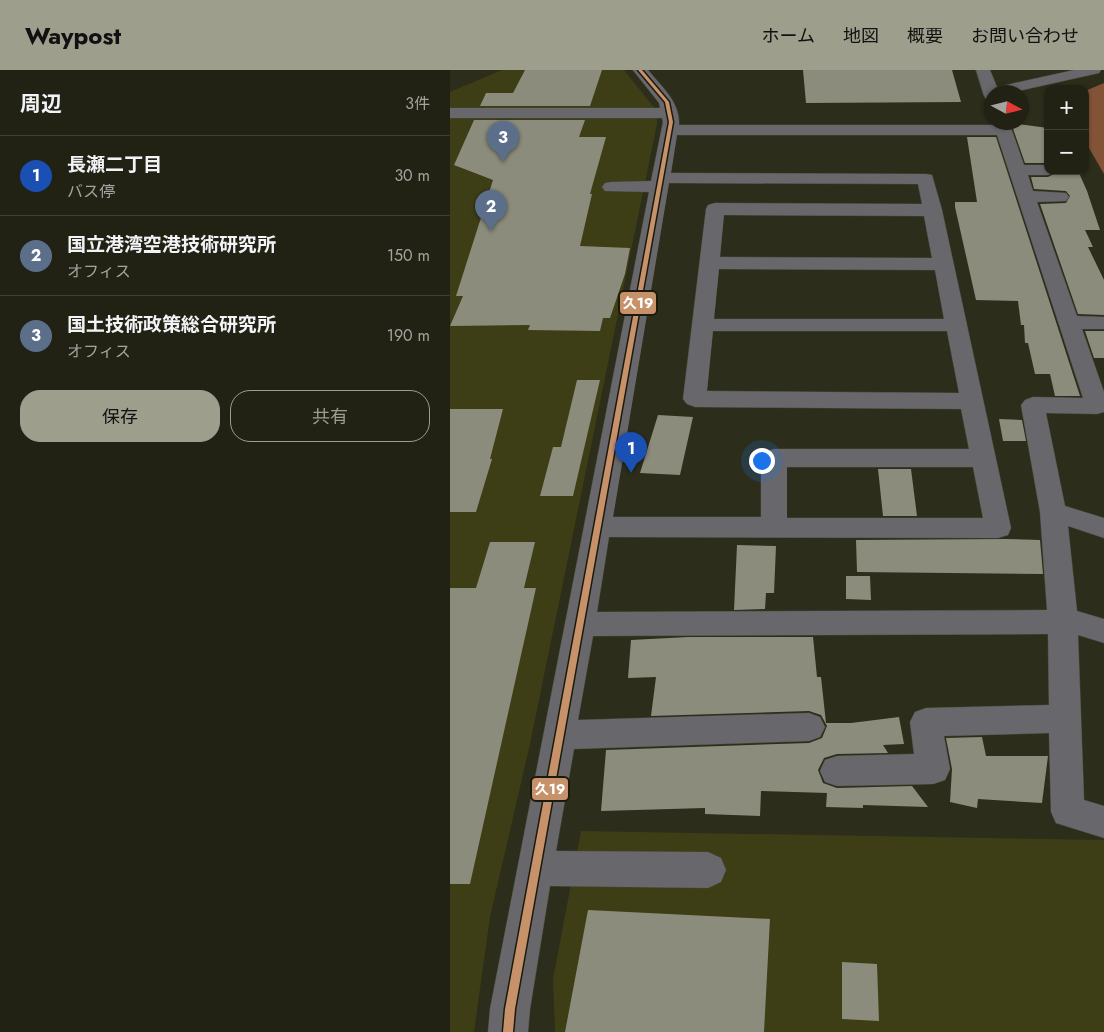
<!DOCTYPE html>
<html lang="ja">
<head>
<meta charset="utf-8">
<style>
	:root { --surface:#222214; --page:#2e2f22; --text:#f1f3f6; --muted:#a2a4a0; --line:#3f3f34; --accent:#9d9e8b }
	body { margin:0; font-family:Jost,"Noto Sans JP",sans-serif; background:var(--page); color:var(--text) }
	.controls { position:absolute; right:15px; top:15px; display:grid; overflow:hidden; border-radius:10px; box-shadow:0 1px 4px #0004 }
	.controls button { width:45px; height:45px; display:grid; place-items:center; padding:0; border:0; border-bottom:1px solid var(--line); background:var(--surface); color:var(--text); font:25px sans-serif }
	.compass { position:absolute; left:534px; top:15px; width:45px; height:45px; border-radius:50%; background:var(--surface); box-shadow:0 1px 4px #0004; rotate:97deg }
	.you { position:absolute; left:311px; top:390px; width:18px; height:18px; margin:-12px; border:4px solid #fff; border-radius:50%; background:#1a73e8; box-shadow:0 0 0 8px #1a73e833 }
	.badge { display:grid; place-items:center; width:32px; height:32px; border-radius:50%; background:var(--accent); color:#fff; font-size:16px; font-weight:700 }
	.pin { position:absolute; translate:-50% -41px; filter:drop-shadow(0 1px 2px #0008) }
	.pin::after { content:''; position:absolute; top:26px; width:18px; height:15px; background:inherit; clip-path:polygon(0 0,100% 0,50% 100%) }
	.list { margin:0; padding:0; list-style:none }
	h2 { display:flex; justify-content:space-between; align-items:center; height:65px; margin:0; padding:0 20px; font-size:21px }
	h2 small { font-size:16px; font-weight:400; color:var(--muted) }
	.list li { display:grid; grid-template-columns:32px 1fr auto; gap:15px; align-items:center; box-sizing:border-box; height:80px; padding:0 20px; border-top:1px solid var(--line) }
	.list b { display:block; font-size:19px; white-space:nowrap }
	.list p { margin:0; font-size:16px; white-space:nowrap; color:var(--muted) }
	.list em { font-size:16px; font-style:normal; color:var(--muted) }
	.actions { display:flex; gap:10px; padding:15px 20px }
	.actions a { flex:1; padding:11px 0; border:1px solid var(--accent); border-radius:20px; text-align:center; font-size:18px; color:var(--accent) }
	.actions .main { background:var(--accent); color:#111 }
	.map { position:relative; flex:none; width:654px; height:962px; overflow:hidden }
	header { display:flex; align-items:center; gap:30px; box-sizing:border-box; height:70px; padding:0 25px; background:var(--accent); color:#111 }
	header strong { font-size:24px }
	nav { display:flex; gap:28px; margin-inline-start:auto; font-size:18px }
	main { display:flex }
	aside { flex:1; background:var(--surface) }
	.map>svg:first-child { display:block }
	.built { fill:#3d3d16 }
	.forest { fill:#825337 }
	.building { fill:#8c8c7c }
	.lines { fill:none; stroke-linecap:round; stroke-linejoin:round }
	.minor-casing { stroke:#474738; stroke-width:1 }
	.minor { fill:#68676b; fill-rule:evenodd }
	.bus-1-casing { stroke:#1b1b0d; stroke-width:3 }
	.bus-1 { fill:#c7916a; fill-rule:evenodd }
	.line-badge { stroke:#1b1b0d; stroke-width:2 }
	.badge-label { font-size:14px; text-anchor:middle; font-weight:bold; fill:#fff }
</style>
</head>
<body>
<header>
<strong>Waypost</strong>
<nav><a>ホーム</a><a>地図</a><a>概要</a><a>お問い合わせ</a></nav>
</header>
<main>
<aside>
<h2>周辺<small>3件</small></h2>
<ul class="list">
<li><span class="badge" style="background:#1a4fb4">1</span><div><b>長瀬二丁目</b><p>バス停</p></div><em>30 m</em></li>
<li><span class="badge" style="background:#5c6f8a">2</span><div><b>国立港湾空港技術研究所</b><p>オフィス</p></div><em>150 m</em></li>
<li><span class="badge" style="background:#5c6f8a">3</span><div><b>国土技術政策総合研究所</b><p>オフィス</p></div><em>190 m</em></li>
</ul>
<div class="actions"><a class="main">保存</a><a>共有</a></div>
</aside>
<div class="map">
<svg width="654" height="962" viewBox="0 0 654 962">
	<rect width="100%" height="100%" fill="#2d2d1b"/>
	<path class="built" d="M52,0H174L207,41V54L80,674L40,847L24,962H0V22Z
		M131,761L654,770V962H105L103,909Z"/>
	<path class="forest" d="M654,13V104L635,71V21Z"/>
	<path class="building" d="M75,0H152L140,36H30L36,23H63Z
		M353,0H502L511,32L356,33Z
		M24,50H135L129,67H156L140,124H142L130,176L180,178L175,204L160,248H153L150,261L78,260L80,255L0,256L13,226H6L43,110L4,95Z
		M561,53L598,58V93H575Z
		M517,67H546L630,326H605L600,304H585L578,273H575L574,255H571L568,231L526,230L505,137V132H527Z
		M606,103H629L637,121L650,160H635L643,177H638L654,210V245L628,244L590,134L616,133L620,126L616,121L584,119L581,107H598Z
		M635,261H654V288H644Z
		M127,310H150L123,426H90L103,377H111Z
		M0,339H53L40,389H42L26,442H0Z
		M208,345L243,347L230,405L190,403Z
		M549,349L572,350L576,371H553Z
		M428,399H461L467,446H433Z
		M556,469L590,470L593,504L407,502L406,470Z
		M40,472H85L74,518H86L20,814H0V518H26Z
		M287,475L326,476L324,523H316L315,539L284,540Z
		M396,506H420L421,530L396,529Z
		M238,567H363L367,607H371L376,653H401L449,647L454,674L433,675L438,683L387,684L374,688L368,700L373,713L387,718L462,716L478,737L413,735V738L376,737L377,723L311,721L310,746L255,744V738L151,741L156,680L359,673L372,668L377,656L371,645L359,641L201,646L206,607L178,608L181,570Z
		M532,667L536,686H598L592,733L528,729L527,738L500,732L502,699L496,668Z
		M138,840L320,849L314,962H115Z
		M392,892L427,894L429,951L392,949Z"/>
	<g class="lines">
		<g class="minor-casing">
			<path id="minor" d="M183,0H198C212,17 230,32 229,55H544L543,52H559L574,95H598V101H606L598,105H578L583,121L616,123L619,127L616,131L587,132L627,246L654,247V259H632L654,322V342L647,344L596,343L615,436L654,448V468L618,456L627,541L654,549V573L628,565L634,730L654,736V768L606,753L601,742L599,663L494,666L500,699L495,710L483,714L387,716L375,712L370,701L375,690L387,686L464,684L460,652L465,642L476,638L599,635L598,564L143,566L128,650L359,643L370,647L375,657L370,667L359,671L124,679L106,781L258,782L271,788L276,800L271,812L258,818L100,816L80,939L78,962H38L40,939L199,122L155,121L152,117L155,113L161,112L201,111L213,52L212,48H0V38H210L209,33ZM227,65H547L633,328L583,327L575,330L571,335L590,442L597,540L147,542L159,467L548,468L558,465L561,458L492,140L482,105L476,104L221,103ZM219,113L468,114L472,134L265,133L258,135L256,139L233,329L237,334L245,337L511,339L519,379H324L315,382L311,388V447H163ZM274,145L474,146L482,188L270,187ZM269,199L485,200L494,249H264ZM263,261H497L509,323L257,321ZM337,397H523L533,448H337Z
				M526,0H540L547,17L624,0H651L649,3L564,22H542V31L536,29L534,26Z"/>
		</g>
		<use href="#minor" class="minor"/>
		<g class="bus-1-casing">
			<path id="bus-1" d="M188,0H192L219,32L223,52L65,939L63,962H53L55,939L219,52L215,32Z"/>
		</g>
		<use href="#bus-1" class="bus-1"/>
	</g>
	<g class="line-badge">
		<rect x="169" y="221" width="38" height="24" rx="5" fill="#c7916a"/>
		<rect x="81" y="707" width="38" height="24" rx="5" fill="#c7916a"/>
	</g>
	<g class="badge-label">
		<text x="188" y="238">久19</text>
		<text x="100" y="724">久19</text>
	</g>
</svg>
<div class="controls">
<button>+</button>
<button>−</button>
</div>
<svg class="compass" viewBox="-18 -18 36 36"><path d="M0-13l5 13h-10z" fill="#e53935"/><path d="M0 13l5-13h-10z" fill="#a2a4a0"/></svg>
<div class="you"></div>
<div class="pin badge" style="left:181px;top:403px;background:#1a4fb4">1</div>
<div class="pin badge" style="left:41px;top:161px;background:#5c6f8a">2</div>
<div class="pin badge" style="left:53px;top:92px;background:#5c6f8a">3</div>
</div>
</main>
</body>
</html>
